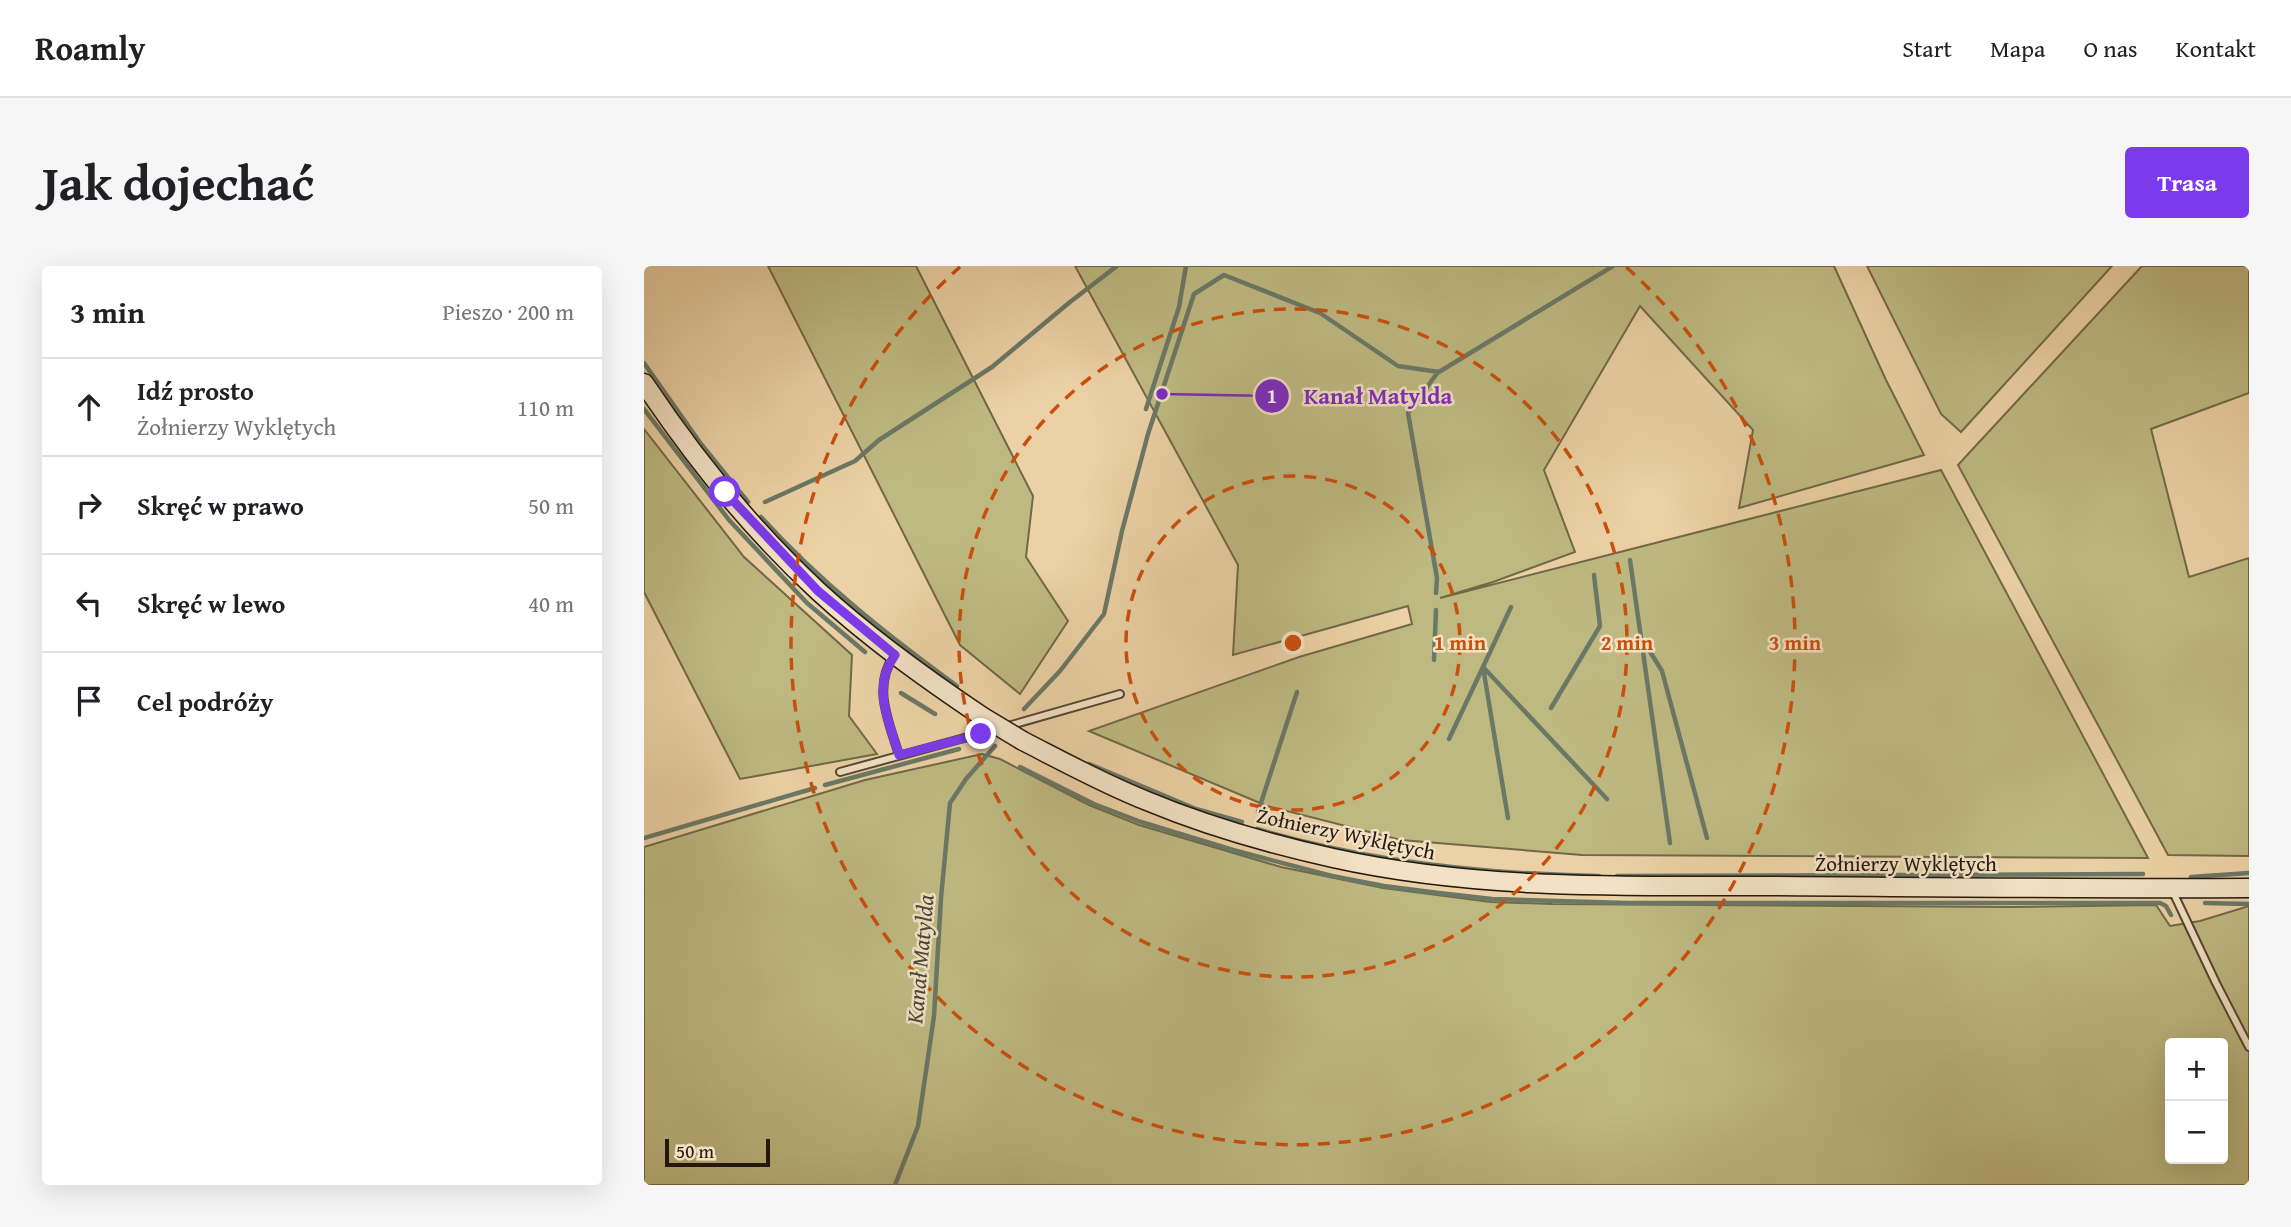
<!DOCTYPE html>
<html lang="pl">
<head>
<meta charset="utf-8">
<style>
	:root { --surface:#fff; --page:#f6f6f6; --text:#202124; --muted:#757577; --line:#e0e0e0; --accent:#7c3aed }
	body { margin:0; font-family:"Gentium Book Plus",serif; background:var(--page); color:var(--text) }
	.controls { position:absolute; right:21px; bottom:21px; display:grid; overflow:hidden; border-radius:7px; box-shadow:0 7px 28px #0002 }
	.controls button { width:63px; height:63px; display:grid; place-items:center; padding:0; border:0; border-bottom:2px solid var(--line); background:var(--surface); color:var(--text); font:35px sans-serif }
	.scale { position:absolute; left:21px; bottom:18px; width:105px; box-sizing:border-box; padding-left:7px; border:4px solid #24180e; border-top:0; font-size:19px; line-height:24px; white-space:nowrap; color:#24180e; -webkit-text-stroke:5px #f2e1c4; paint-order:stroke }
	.stop { position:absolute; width:21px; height:21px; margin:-16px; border:5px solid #7c3aed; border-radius:50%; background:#fff }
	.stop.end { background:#7c3aed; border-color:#fff; box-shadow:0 2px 7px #0008 }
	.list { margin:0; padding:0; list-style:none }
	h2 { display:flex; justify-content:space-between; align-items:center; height:91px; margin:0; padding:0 28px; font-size:30px }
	h2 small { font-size:23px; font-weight:400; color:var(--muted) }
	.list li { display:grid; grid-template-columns:46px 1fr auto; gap:21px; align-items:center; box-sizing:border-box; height:98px; padding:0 28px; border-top:2px solid var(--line) }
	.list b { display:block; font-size:26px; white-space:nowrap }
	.list p { margin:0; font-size:23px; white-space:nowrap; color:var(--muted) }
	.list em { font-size:23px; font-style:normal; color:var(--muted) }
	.icon { flex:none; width:38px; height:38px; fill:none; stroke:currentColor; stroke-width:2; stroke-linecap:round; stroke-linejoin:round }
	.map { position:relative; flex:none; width:1605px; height:919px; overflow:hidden; border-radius:7px }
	header { display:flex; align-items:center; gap:42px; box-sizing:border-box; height:98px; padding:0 35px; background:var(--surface); border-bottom:2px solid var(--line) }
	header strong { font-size:33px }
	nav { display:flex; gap:38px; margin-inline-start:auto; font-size:24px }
	.intro { display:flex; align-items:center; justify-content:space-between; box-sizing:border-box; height:168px; padding:0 42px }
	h1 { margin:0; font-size:49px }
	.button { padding:18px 32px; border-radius:7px; background:var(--accent); color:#fff; font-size:24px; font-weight:700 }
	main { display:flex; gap:42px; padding:0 42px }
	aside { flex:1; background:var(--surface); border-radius:7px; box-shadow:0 7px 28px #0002 }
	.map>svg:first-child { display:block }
	.green { fill:#beb981; stroke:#716848; stroke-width:2; fill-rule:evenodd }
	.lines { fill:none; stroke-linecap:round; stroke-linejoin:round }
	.stream { stroke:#6a7866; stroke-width:4.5 }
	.lane-casing { stroke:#564634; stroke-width:10 }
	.secondary-casing { stroke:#24180e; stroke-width:21 }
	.lane { stroke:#f2e1c4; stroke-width:6 }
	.secondary { stroke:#f2e1c4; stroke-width:18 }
	.secondary-bridge-casing { stroke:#24180e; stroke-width:21; stroke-linecap:butt }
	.secondary-bridge { stroke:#f2e1c4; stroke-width:18 }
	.route { stroke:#7c3aed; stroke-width:9 }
	.ring { fill:none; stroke:#cb4f0c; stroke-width:3.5; stroke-dasharray:12 9 }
	.labels { text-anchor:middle; stroke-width:5; stroke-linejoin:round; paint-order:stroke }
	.street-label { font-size:21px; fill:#24180e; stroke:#f2e1c4 }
	.water-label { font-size:23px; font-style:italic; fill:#47483a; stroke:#f2e1c4 }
	.centre { fill:#cb4f0c; stroke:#f2e1c4; stroke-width:3.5 }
	.ring-label { font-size:21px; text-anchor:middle; font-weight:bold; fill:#cb4f0c; stroke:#f2e1c4; stroke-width:5; stroke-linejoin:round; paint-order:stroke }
	.leader { fill:none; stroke:#7b2cbf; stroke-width:2.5 }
	.callout-dot { fill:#7b2cbf; stroke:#f2e1c4; stroke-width:2.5 }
	.mark-label { font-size:21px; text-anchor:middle; font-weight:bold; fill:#fff }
	.callout-label { font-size:23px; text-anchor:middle; font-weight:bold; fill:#7b2cbf; stroke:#f2e1c4; stroke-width:5; stroke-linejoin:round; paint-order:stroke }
</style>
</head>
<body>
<header>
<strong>Roamly</strong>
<nav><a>Start</a><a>Mapa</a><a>O nas</a><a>Kontakt</a></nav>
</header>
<div class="intro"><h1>Jak dojechać</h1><a class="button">Trasa</a></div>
<main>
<aside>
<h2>3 min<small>Pieszo · 200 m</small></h2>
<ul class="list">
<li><svg class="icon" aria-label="ahead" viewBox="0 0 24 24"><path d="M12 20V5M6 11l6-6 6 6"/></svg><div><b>Idź prosto</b><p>Żołnierzy Wyklętych</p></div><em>110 m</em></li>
<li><svg class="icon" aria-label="right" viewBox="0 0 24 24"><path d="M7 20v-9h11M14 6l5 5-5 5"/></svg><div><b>Skręć w prawo</b></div><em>50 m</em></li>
<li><svg class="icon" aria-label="left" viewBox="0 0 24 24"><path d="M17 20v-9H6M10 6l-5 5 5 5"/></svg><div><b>Skręć w lewo</b></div><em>40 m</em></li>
<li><svg class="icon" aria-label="arrive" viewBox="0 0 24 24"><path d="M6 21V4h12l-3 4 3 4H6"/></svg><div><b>Cel podróży</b></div></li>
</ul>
</aside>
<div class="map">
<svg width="1605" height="919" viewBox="0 0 1605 919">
	<rect width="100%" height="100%" fill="#ebd1a5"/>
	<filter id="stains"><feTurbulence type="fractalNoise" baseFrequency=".00286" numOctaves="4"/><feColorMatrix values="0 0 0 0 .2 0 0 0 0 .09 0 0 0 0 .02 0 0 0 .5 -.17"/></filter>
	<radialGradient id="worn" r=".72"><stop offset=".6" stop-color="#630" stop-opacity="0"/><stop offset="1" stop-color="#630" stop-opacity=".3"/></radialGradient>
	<path class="green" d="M124,0H272L389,230L382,291L424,355L376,428L316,379Z
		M431,0H1190L1242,114L1280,189L1095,242L1109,164L996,40L900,204L931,286L849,316L796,332L1297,204L1504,592L938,589L757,574L623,540L445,465L655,391L768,358L764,340L589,389L594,299Z
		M1223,0H1468L1317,166L1297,148Z
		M1498,0H1605V127L1507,163L1545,311L1605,292V590L1524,589L1314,199Z
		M0,163L100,291L208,389L205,450L233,488L96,513L0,326Z
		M338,488L356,493L445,539L495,559L637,601L739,622L847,636L908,638L1369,641L1512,639L1526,660L1556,655L1605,640V919H0V581L221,514ZM1526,777H1579V893H1526Z"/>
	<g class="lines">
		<path class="stream" d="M0,97L57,178L104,236
			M0,143L85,254L163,337L221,386
			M502,143L535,41L542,0
			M121,236L211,195L235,174L348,101L426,36L473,0
			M117,251C176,316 243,369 313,420
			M986,294L1026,577
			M792,327L793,312L764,147L794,106
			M1000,376L1018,405L1063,572
			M790,394L792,344
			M257,427L291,448
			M907,442L956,360L950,309
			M380,443L416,405L460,348L478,265L504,168L550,28L580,9L676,47L754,100L795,106L969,0
			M805,473L839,401L963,533
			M445,498L552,543L598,556
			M376,501L450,538L497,556L589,584L688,610L740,620L795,627L848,633L983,637H1516L1522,640L1527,649
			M181,519L315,483
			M614,546L653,426
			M864,552L839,401L867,341
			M613,563C725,596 839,608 955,610
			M0,572L171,522
			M973,610L1499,608
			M1547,611L1605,607
			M1561,637L1605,638
			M251,919L274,860L290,750L297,632L306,537L322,513L351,480"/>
		<g class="lane-casing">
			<path id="lane" d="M250,390C228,421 245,456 255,489
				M364,460L476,428
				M196,506L353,463
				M1528,624L1572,717L1605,781"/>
		</g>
		<g class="secondary-casing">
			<path id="secondary" d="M0,117C50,192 107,263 174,325C225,372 281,412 339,451
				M379,475C420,496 460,518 503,535C563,560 626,578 689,592C833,624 981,620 1127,620C1287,621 1446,623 1605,622"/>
		</g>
		<use href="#lane" class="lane"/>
		<use href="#secondary" class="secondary"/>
		<g class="secondary-bridge-casing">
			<path id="secondary-bridge" d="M339,451L379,475"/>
		</g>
		<use href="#secondary-bridge" class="secondary-bridge"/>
	</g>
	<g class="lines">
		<path class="route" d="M81,226L174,325L251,389C227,422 245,454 255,489L337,468"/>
	</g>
	<g class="ring">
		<circle cx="649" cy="377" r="167"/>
		<circle cx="649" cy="377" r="334"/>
		<path d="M982 1A502 502 0 1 1 316 1"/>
	</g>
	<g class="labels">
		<g class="street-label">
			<text transform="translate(702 568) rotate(12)" y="7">Żołnierzy Wyklętych</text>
			<text x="1262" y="605">Żołnierzy Wyklętych</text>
		</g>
		<g class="water-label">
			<text transform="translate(276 693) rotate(-85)" y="8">Kanał Matylda</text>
		</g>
	</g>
	<circle cx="649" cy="377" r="10" class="centre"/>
	<g class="ring-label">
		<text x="816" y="384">1 min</text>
		<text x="983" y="384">2 min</text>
		<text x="1151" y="384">3 min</text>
	</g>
	<path class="leader" d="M518 128L628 130"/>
	<g class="callout-dot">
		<circle cx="518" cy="128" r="7"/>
		<circle cx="628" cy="130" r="18"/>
	</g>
	<g class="mark-label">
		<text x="628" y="137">1</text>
	</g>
	<g class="callout-label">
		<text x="734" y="138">Kanał Matylda</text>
	</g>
	<rect width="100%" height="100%" filter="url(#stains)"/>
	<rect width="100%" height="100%" fill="url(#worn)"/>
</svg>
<div class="controls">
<button>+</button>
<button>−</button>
</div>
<div class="scale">50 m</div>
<div class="stop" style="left:81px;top:226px"></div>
<div class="stop end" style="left:337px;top:468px"></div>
</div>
</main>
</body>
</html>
